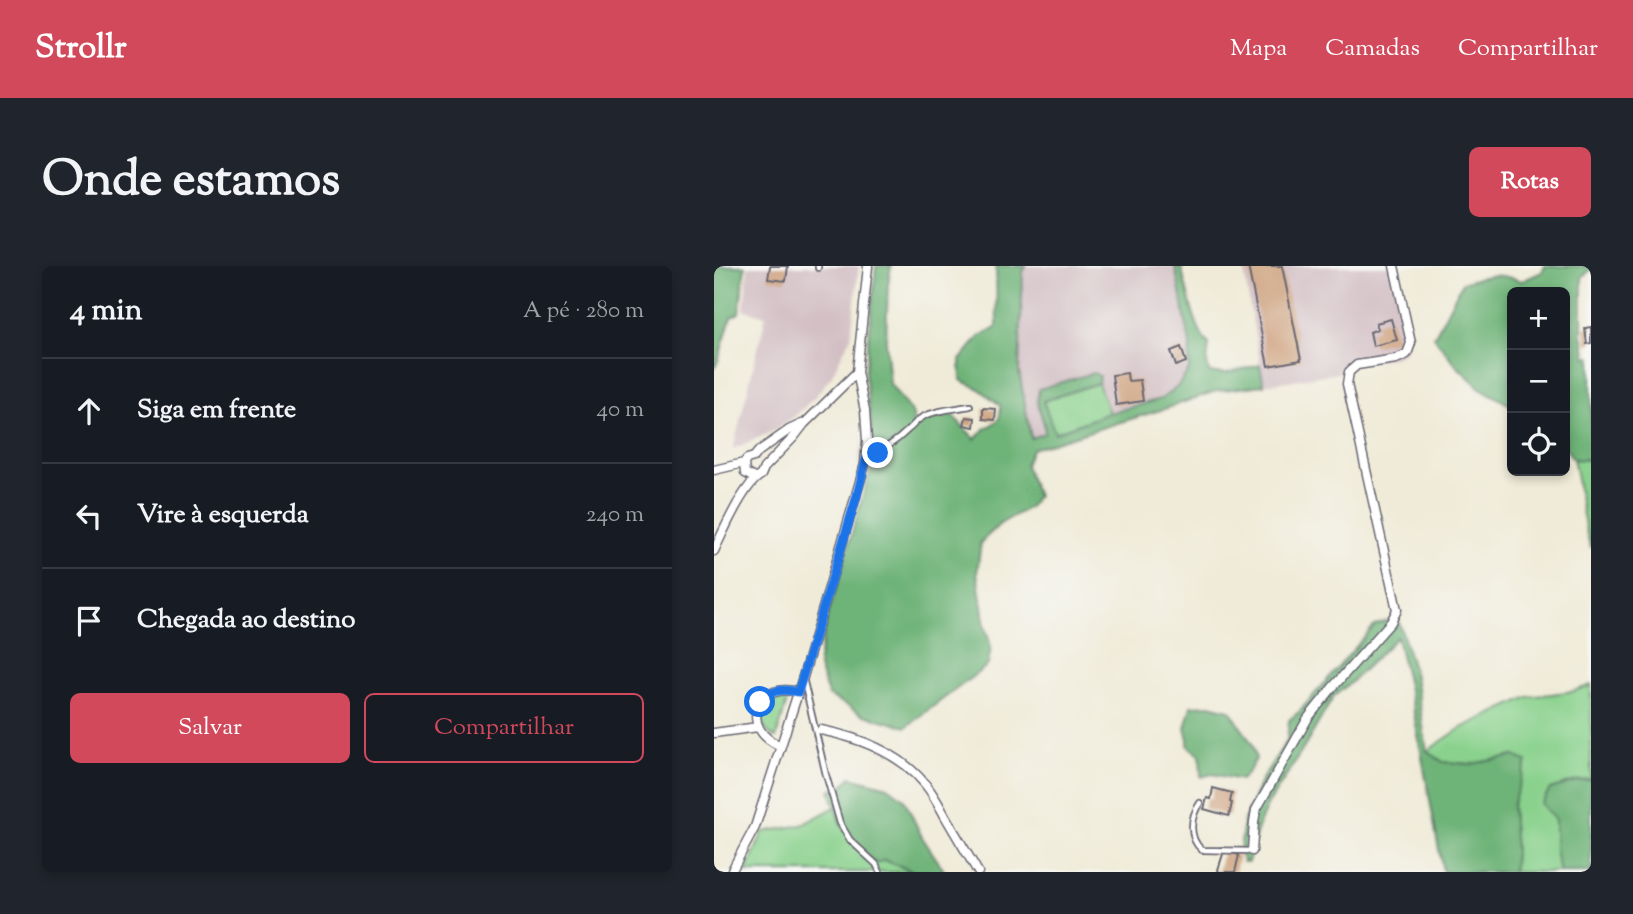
<!DOCTYPE html>
<html lang="pt">
<head>
<meta charset="utf-8">
<style>
	:root { --surface:#171b24; --page:#20242c; --text:#f1f3f6; --muted:#9ea1a6; --line:#363941; --accent:#d1495b }
	body { margin:0; font-family:"Sorts Mill Goudy",serif; background:var(--page); color:var(--text) }
	.controls { position:absolute; right:21px; top:21px; display:grid; overflow:hidden; border-radius:10px; box-shadow:0 4px 10px #0003 }
	.controls button { width:63px; height:63px; display:grid; place-items:center; padding:0; border:0; border-bottom:2px solid var(--line); background:var(--surface); color:var(--text); font:35px sans-serif }
	.stop { position:absolute; width:21px; height:21px; margin:-16px; border:5px solid #1a73e8; border-radius:50%; background:#fff }
	.stop.end { background:#1a73e8; border-color:#fff; box-shadow:0 2px 7px #0008 }
	.list { margin:0; padding:0; list-style:none }
	h2 { display:flex; justify-content:space-between; align-items:center; height:91px; margin:0; padding:0 28px; font-size:30px }
	h2 small { font-size:23px; font-weight:400; color:var(--muted) }
	.list li { display:grid; grid-template-columns:46px 1fr auto; gap:21px; align-items:center; box-sizing:border-box; height:105px; padding:0 28px; border-top:2px solid var(--line) }
	.list b { display:block; font-size:26px; white-space:nowrap }
	.list em { font-size:23px; font-style:normal; color:var(--muted) }
	.actions { display:flex; gap:14px; padding:21px 28px }
	.actions a { flex:1; padding:16px 0; border:2px solid var(--accent); border-radius:10px; text-align:center; font-size:24px; color:var(--accent) }
	.actions .main { background:var(--accent); color:#fff }
	.icon { flex:none; width:38px; height:38px; fill:none; stroke:currentColor; stroke-width:2; stroke-linecap:round; stroke-linejoin:round }
	.map { position:relative; flex:none; width:877px; height:606px; overflow:hidden; border-radius:10px }
	header { display:flex; align-items:center; gap:42px; box-sizing:border-box; height:98px; padding:0 35px; background:var(--accent); color:#fff }
	header strong { font-size:33px }
	nav { display:flex; gap:38px; margin-inline-start:auto; font-size:24px }
	.intro { display:flex; align-items:center; justify-content:space-between; box-sizing:border-box; height:168px; padding:0 42px }
	h1 { margin:0; font-size:49px }
	.button { padding:18px 32px; border-radius:10px; background:var(--accent); color:#fff; font-size:24px; font-weight:700 }
	main { display:flex; gap:42px; padding:0 42px }
	aside { flex:1; background:var(--surface); border-radius:10px; box-shadow:0 4px 10px #0003 }
	.map>svg:first-child { display:block }
	.industrial { fill:#d2bec3 }
	.green { fill:#89d18c; stroke:#567a64; stroke-width:2 }
	.forest { fill:#6eb378; stroke:#486a5a; stroke-width:2 }
	.building { fill:#cfa380 }
	.lines { fill:none; stroke-linecap:round; stroke-linejoin:round }
	.lane-casing { stroke:#6a6872; stroke-width:8 }
	.street-casing { stroke:#6a6872; stroke-width:11 }
	.lane { stroke:#fff; stroke-width:4.5 }
	.street { stroke:#fff; stroke-width:8 }
	.route { stroke:#1a73e8; stroke-width:9 }
</style>
</head>
<body>
<header>
<strong>Strollr</strong>
<nav><a>Mapa</a><a>Camadas</a><a>Compartilhar</a></nav>
</header>
<div class="intro"><h1>Onde estamos</h1><a class="button">Rotas</a></div>
<main>
<aside>
<h2>4 min<small>A pé · 280 m</small></h2>
<ul class="list">
<li><svg class="icon" aria-label="ahead" viewBox="0 0 24 24"><path d="M12 20V5M6 11l6-6 6 6"/></svg><div><b>Siga em frente</b></div><em>40 m</em></li>
<li><svg class="icon" aria-label="left" viewBox="0 0 24 24"><path d="M17 20v-9H6M10 6l-5 5 5 5"/></svg><div><b>Vire à esquerda</b></div><em>240 m</em></li>
<li><svg class="icon" aria-label="arrive" viewBox="0 0 24 24"><path d="M6 21V4h12l-3 4 3 4H6"/></svg><div><b>Chegada ao destino</b></div></li>
</ul>
<div class="actions"><a class="main">Salvar</a><a>Compartilhar</a></div>
</aside>
<div class="map">
<svg width="877" height="606" viewBox="0 0 877 606">
	<rect width="100%" height="100%" fill="#f6f6f2"/>
	<filter id="ink" filterUnits="userSpaceOnUse"><feTurbulence type="fractalNoise" baseFrequency=".0143" numOctaves="2"/><feDisplacementMap in="SourceGraphic" scale="14" xChannelSelector="R" yChannelSelector="G"/><feConvolveMatrix kernelMatrix="1 2 1 2 8 2 1 2 1" color-interpolation-filters="sRGB"/></filter>
	<filter id="wash" filterUnits="userSpaceOnUse"><feTurbulence type="fractalNoise" baseFrequency=".00686" numOctaves="4" result="noise"/><feDisplacementMap in="SourceGraphic" scale="28" xChannelSelector="R" yChannelSelector="G"/><feGaussianBlur stdDeviation="1.57" result="paint"/><feColorMatrix in="noise" values="0 0 0 0 0 0 0 0 0 0 0 0 0 0 0 0 0 1.4 0 .05"/><feComposite in="paint" operator="in"/></filter>
	<g filter="url(#wash)">
		<rect width="100%" height="100%" fill="#f0ebd8"/>
		<path class="industrial" d="M34,0H145L137,70L118,109L101,131L80,151L57,166L19,183L52,50L30,44Z
			M312,0H461L476,78L475,104L463,121L447,133L395,147L384,117L386,110L323,136L330,158L331,168L317,172L305,105L309,6Z
			M529,0H677L694,78L691,86L680,91L643,97L629,106L550,119Z"/>
		<path class="green" d="M384,117L395,147L340,167L329,135Z
			M859,193L877,194V282C867,254 866,222 859,193Z
			M877,419V513L862,515L836,523L841,554V584L846,606H799L801,587L798,540L801,490L757,498L729,496L713,485L747,462L814,431L860,425Z
			M68,429H75L62,472C40,460 44,435 68,429Z
			M121,541L170,594L199,606H32L49,566L88,559Z"/>
		<path class="forest" d="M0,0H31L25,47L17,51L4,95L0,102Z
			M162,0H177L174,19L172,75L176,118L199,149V163L213,154L236,147L261,173C263,171 269,165 270,163C284,154 287,157 286,139L264,122L247,114L246,94L265,71L283,60L282,0H312L309,6L305,105L317,172L331,167L330,158L323,136L325,123L379,107L386,110L384,117L329,135L341,167L395,147L447,133L463,121L475,104L476,78L461,0H467C472,19 481,66 495,78L493,96L495,107H513L546,99L550,119L502,125L450,143L318,183L311,199L323,230L315,241L286,258L267,276L263,307L271,360L277,381L274,399L192,461L150,449L114,429L104,398L113,353L157,202L159,176L151,108Z
			M831,0H877V3L868,12V69L873,91H877V194L859,193L851,181V26H798V140L766,122L742,99L720,71L748,17C773,9 782,6 808,15L828,6Z
			M682,345L701,410L713,485L729,496L757,498L801,490L813,496L798,540L801,587L799,606H729L699,442L683,371L634,419L620,430L591,480L553,540L546,556L534,596H529L526,584L530,554L548,513L573,474L575,454L586,445L661,359L676,354Z
			M496,439L516,444L538,478L542,493L535,505L527,514L498,508L487,511L486,489L474,480V473L471,462L477,440Z
			M137,511L174,521L190,533L208,571L231,606L199,605L170,594L162,598L136,574L126,557L116,524L127,521Z
			M877,513V606H846L841,584V554L827,538L836,523L862,515Z"/>
		<g id="blocks">
			<path class="building" d="M56,0H74L72,15L54,13Z
				M534,0H568L587,94L554,100Z
				M677,53L683,74L659,80L656,66L664,63L662,57Z
				M877,61V77L873,78L871,62Z
				M467,81L472,96L462,100L457,85Z
				M413,107L414,115L426,114L429,135L402,139L398,109Z
				M269,142L282,143L281,154L269,153Z
				M252,151L261,152L260,161L250,159Z
				M499,522L518,527L516,536L518,537L515,550L490,543L493,532L497,533Z
				M510,585L525,589L521,606H505L504,604Z"/>
		</g>
	</g>
	<g filter="url(#ink)">
		<use href="#blocks" fill-opacity="0" stroke="#6a6872" stroke-width="2"/>
		<g class="lines">
			<g class="lane-casing">
				<path id="lane" d="M104,2V0
					M153,190C168,185 183,175 195,163C200,159 202,155 207,152C221,144 240,143 256,140
					M90,416L112,509L126,557L136,574L162,598L166,606
					M486,537C476,551 474,572 488,584L537,585"/>
			</g>
			<g class="street-casing">
				<path id="street" d="M30,197L31,207L40,212
					M0,204L30,197L33,193L40,191L45,185L75,164L88,158
					M0,285C9,266 30,218 47,209L50,202L80,171L90,158L143,106
					M107,464C146,472 186,487 211,518C219,527 225,539 231,550C242,569 253,587 264,606
					M0,467L44,461
					M67,480C25,464 40,415 84,426
					M538,585L540,556L542,544L594,452L619,421L677,356L683,344L633,118L635,106L643,99L682,93L693,88L697,77L680,0
					M17,606L41,561L89,411L151,198L153,175L151,145L143,106L154,0"/>
			</g>
			<use href="#lane" class="lane"/>
			<use href="#street" class="street"/>
		</g>
	</g>
	<g class="lines" filter="url(#ink)">
		<path class="route" d="M46,436C57,424 68,422 84,426L142,233L153,190L164,187"/>
	</g>
</svg>
<div class="controls">
<button>+</button>
<button>−</button>
<button><svg class="icon" aria-label="locate" viewBox="0 0 24 24"><circle cx="12" cy="12" r="6"/><path d="M12 2v4M12 18v4M2 12h4M18 12h4"/></svg></button>
</div>
<div class="stop" style="left:46px;top:436px"></div>
<div class="stop end" style="left:164px;top:187px"></div>
</div>
</main>
</body>
</html>
